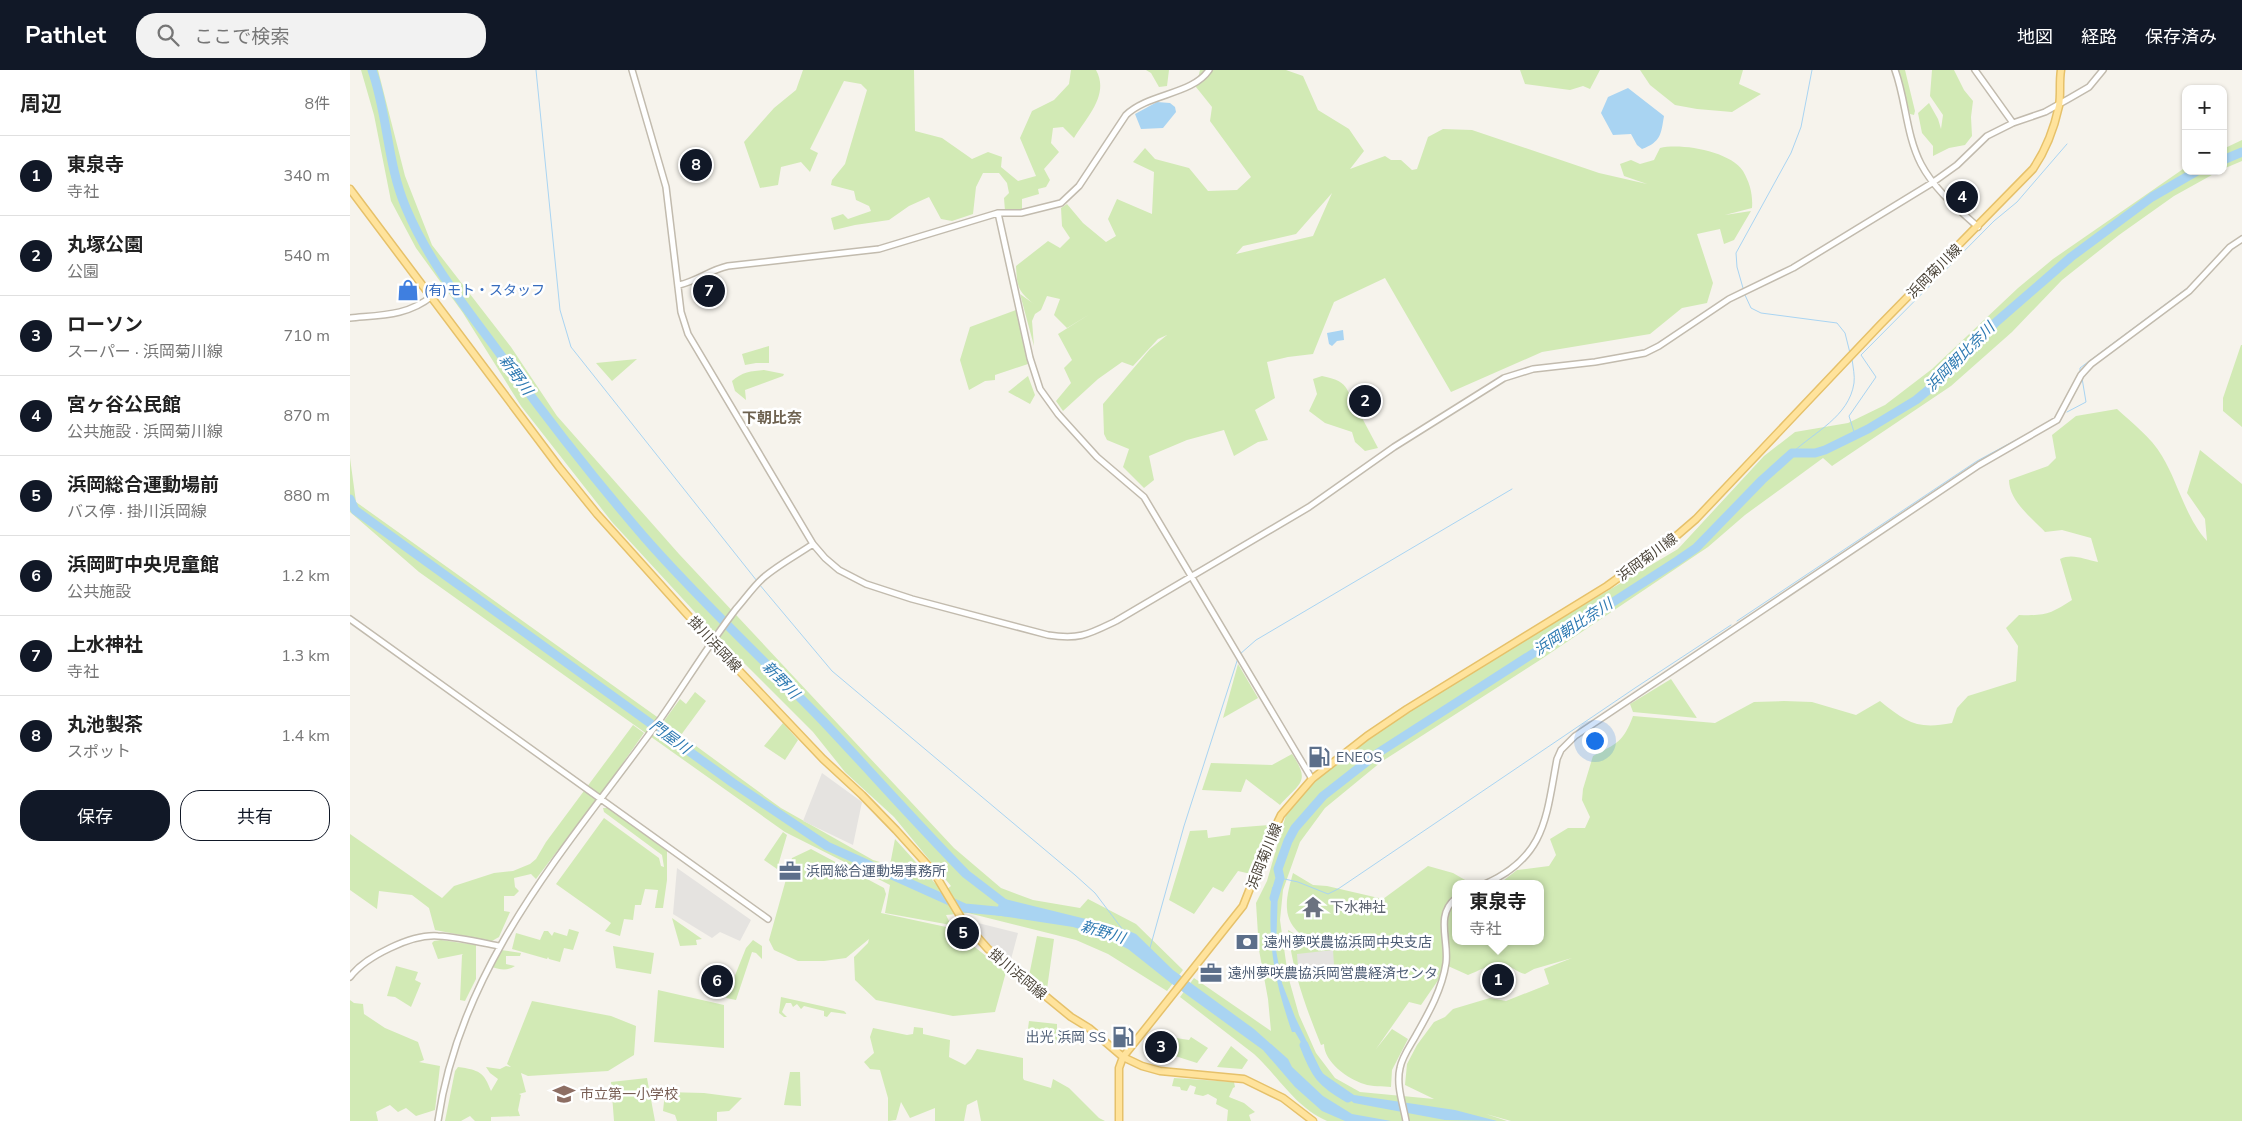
<!DOCTYPE html>
<html lang="ja">
<head>
<meta charset="utf-8">
<style>
	:root { --surface:#fff; --page:#f2f2f2; --text:#222; --muted:#767676; --line:#e0e0e0; --accent:#111827 }
	body { margin:0; font-family:"Nunito Sans","Noto Sans JP",sans-serif; background:var(--page); color:var(--text) }
	.controls { position:absolute; right:15px; top:15px; display:grid; overflow:hidden; border-radius:10px; box-shadow:0 1px 4px #0004 }
	.controls button { width:45px; height:45px; display:grid; place-items:center; padding:0; border:0; border-bottom:1px solid var(--line); background:var(--surface); color:var(--text); font:25px sans-serif }
	.you { position:absolute; left:1244px; top:670px; width:18px; height:18px; margin:-12px; border:4px solid #fff; border-radius:50%; background:#1a73e8; box-shadow:0 0 0 8px #1a73e833 }
	.badge { display:grid; place-items:center; width:32px; height:32px; border-radius:50%; background:var(--accent); color:#fff; font-size:16px; font-weight:700 }
	.pin { position:absolute; translate:-50% -50%; border:2px solid #fff; box-shadow:0 1px 5px #0006 }
	.popup { position:absolute; left:1102px; top:810px; width:92px; height:65px; box-sizing:border-box; display:grid; place-content:center; border-radius:10px; background:var(--surface); filter:drop-shadow(0 1px 4px #0005); font-size:16px; white-space:nowrap; color:var(--muted) }
	.popup b { font-size:19px; color:var(--text) }
	.popup::after { content:''; position:absolute; left:50%; top:100%; margin-left:-10px; border:10px solid transparent; border-top-color:var(--surface) }
	.list { margin:0; padding:0; list-style:none }
	h2 { display:flex; justify-content:space-between; align-items:center; height:65px; margin:0; padding:0 20px; font-size:21px }
	h2 small { font-size:16px; font-weight:400; color:var(--muted) }
	.list li { display:grid; grid-template-columns:32px 1fr auto; gap:15px; align-items:center; box-sizing:border-box; height:80px; padding:0 20px; border-top:1px solid var(--line) }
	.list b { display:block; font-size:19px; white-space:nowrap }
	.list p { margin:0; font-size:16px; white-space:nowrap; color:var(--muted) }
	.list em { font-size:16px; font-style:normal; color:var(--muted) }
	.actions { display:flex; gap:10px; padding:15px 20px }
	.actions a { flex:1; padding:11px 0; border:1px solid var(--accent); border-radius:20px; text-align:center; font-size:18px; color:var(--accent) }
	.actions .main { background:var(--accent); color:#fff }
	.icon { flex:none; width:28px; height:28px; fill:none; stroke:currentColor; stroke-width:2; stroke-linecap:round; stroke-linejoin:round }
	.map { position:relative; flex:none; width:1892px; height:1051px; overflow:hidden }
	header { display:flex; align-items:center; gap:30px; box-sizing:border-box; height:70px; padding:0 25px; background:var(--accent); color:#fff }
	header strong { font-size:24px }
	nav { display:flex; gap:28px; margin-inline-start:auto; font-size:18px }
	.search { width:350px; height:45px; background:var(--page); display:flex; align-items:center; gap:12px; box-sizing:border-box; padding:0 18px; border-radius:20px; color:var(--muted); font-size:19px }
	main { display:flex }
	aside { flex:1; background:var(--surface) }
	.map>svg:first-child { display:block }
	.green { fill:#d2eab5; fill-rule:evenodd }
	.parking { fill:#e5e3e0 }
	.water { fill:#a9d4f2 }
	.lines { fill:none; stroke-linecap:round; stroke-linejoin:round }
	.stream { stroke:#a9d4f2; stroke-width:1 }
	.river { stroke:#a9d4f2; stroke-width:9 }
	.minor-casing { stroke:#c2bbae; stroke-width:8 }
	.major-casing { stroke:#e6c16a; stroke-width:9 }
	.minor { stroke:#fff; stroke-width:5 }
	.major { stroke:#ffe39c; stroke-width:6 }
	.labels { text-anchor:middle; stroke-width:5; stroke-linejoin:round; paint-order:stroke }
	.street-label { font-size:14px; fill:#4b4439; stroke:#fff }
	.shop-label { font-size:14px; fill:#366cbe; stroke:#fff; text-anchor:start }
	.service-label { font-size:14px; fill:#4e5e75; stroke:#fff; text-anchor:start }
	.worship-label { font-size:14px; fill:#5b616d; stroke:#fff; text-anchor:start }
	.education-label { font-size:14px; fill:#785e54; stroke:#fff; text-anchor:start }
	.water-label { font-size:15px; font-style:italic; fill:#2e7ab2; stroke:#fff }
	.neighbourhood-label { font-size:15px; font-weight:bold; fill:#6e6250; stroke:#fff }
</style>
</head>
<body>
<header>
<strong>Pathlet</strong>
<div class="search"><svg class="icon" aria-label="search" viewBox="0 0 24 24"><circle cx="10" cy="10" r="6"/><path d="M15 15l6 6"/></svg>ここで検索</div>
<nav><a>地図</a><a>経路</a><a>保存済み</a></nav>
</header>
<main>
<aside>
<h2>周辺<small>8件</small></h2>
<ul class="list">
<li><span class="badge">1</span><div><b>東泉寺</b><p>寺社</p></div><em>340 m</em></li>
<li><span class="badge">2</span><div><b>丸塚公園</b><p>公園</p></div><em>540 m</em></li>
<li><span class="badge">3</span><div><b>ローソン</b><p>スーパー · 浜岡菊川線</p></div><em>710 m</em></li>
<li><span class="badge">4</span><div><b>宮ヶ谷公民館</b><p>公共施設 · 浜岡菊川線</p></div><em>870 m</em></li>
<li><span class="badge">5</span><div><b>浜岡総合運動場前</b><p>バス停 · 掛川浜岡線</p></div><em>880 m</em></li>
<li><span class="badge">6</span><div><b>浜岡町中央児童館</b><p>公共施設</p></div><em>1.2 km</em></li>
<li><span class="badge">7</span><div><b>上水神社</b><p>寺社</p></div><em>1.3 km</em></li>
<li><span class="badge">8</span><div><b>丸池製茶</b><p>スポット</p></div><em>1.4 km</em></li>
</ul>
<div class="actions"><a class="main">保存</a><a>共有</a></div>
</aside>
<div class="map">
<svg width="1892" height="1051" viewBox="0 0 1892 1051">
	<rect width="100%" height="100%" fill="#f6f3ec"/>
	<path class="green" d="M11,0H28L55,106L82,175L161,277L207,346L329,484L604,778L651,818L683,830L730,838L738,829L786,854L833,900L817,921L758,884L726,870L618,843L596,845L601,855L535,843L540,815L435,762L69,502L0,442V388L6,432L310,649L314,651L330,629L336,634L345,622L356,631L331,665L431,738L523,790L540,795L545,769L593,822L601,816L544,747L495,702L463,662L366,565L262,452L171,336L113,243L66,178L41,131L24,45Z
		M453,0H564L565,61L592,68L622,89L638,82L652,87L651,97L668,111L686,106L670,68L682,41L704,30L719,14L721,0H746C760,25 736,48 724,68L713,57L703,58L701,73L709,82L694,99L700,110L696,117L688,119L689,124L672,129V140L655,141L654,128L659,123L657,113L649,103H633L626,117L623,144L602,151L591,149L579,127L559,136L539,150L505,155L484,160L481,148L493,144L498,149L521,141L519,136L506,130L504,121L481,115L482,110L495,94L517,20L511,14L494,11L460,79L468,83L460,102L451,92L431,97L428,115L410,118L394,72L424,38L446,20Z
		M796,0H819L817,16L809,17L801,3Z
		M850,0H936L953,6L968,40L999,59L1014,81L1000,99L1035,86L1041,90H1051L1062,100L1067,99L1078,67L1093,59L1122,60L1249,103L1297,114L1274,106L1270,94L1281,90L1290,94L1304,90L1310,78C1331,73 1380,81 1393,101C1400,113 1403,125 1402,138L1375,145L1401,141L1384,170L1374,174L1370,159L1347,164L1363,213L1357,233L1332,238L1300,264L1192,282L1101,322L1035,208L984,232L963,284L938,287L917,292L925,328L905,340L918,370L908,372L884,386L874,360L837,370L799,386L804,410L794,418L773,397L779,379L757,370L754,364L753,334L800,279L817,265L808,269L783,296L772,292L748,309L713,341L706,331L721,313L714,298L722,290L708,264L740,244L717,258L704,245L710,229L697,226L691,240L685,244L682,251L684,276L670,224L684,234C668,221 667,217 666,196L698,171L710,178L720,168L712,156L711,138L717,134L733,153L756,172L766,166L758,149L767,129L802,144L804,102L783,92L795,78L805,89L839,98L858,121L887,120L901,107L860,51L862,37L846,17ZM982,123L963,166L886,184L893,176L946,164Z
		M1170,0H1250L1240,19L1233,16L1220,20L1175,14Z
		M1290,0H1393L1389,14L1411,24L1382,42L1347,39L1325,35L1300,15Z
		M1548,0H1555L1565,41L1564,45L1560,44Z
		M1582,0H1604L1614,20L1623,31L1621,47L1622,66L1615,75L1599,78L1583,86V76L1572,63L1568,43L1579,33L1588,49L1591,59L1593,45L1580,26Z
		M1892,70V91L1873,99V79Z
		M1836,97V101H1869L1824,126L1769,165L1712,210L1662,262L1601,316L1482,396L1473,388L1395,445L1358,477L1190,590L1031,692L975,738L950,772L933,820L930,850L938,906L949,945L966,983L985,1008L1010,1022L1084,1029L1055,1015L1057,994L1067,975L1084,952L1095,947L1103,939L1140,928L1156,931L1199,914L1194,899L1222,888L1184,899L1175,904C1167,902 1164,898 1157,895C1145,890 1129,901 1118,905L1098,896L1071,935L1059,932L1026,979L1042,959L1058,969L1042,1000L1041,1017C1033,1016 1022,1017 1014,1014C998,1009 974,992 974,974L971,975C956,938 942,900 938,860L965,876L977,874C959,875 938,859 937,839C936,827 940,814 943,803L963,815L977,816L1033,829L1078,796L1103,803L1122,814H1106V871H1190V814H1149L1167,800L1199,796L1206,785L1200,769L1218,758H1235L1240,747L1232,730L1233,719L1243,686C1267,673 1273,673 1283,646L1365,653L1404,632L1434,631L1462,632L1506,645L1530,631C1556,652 1567,660 1602,653L1607,638L1618,626L1666,611L1668,576L1656,558L1669,545C1694,546 1701,544 1722,530L1710,489C1723,483 1735,490 1748,492L1741,468L1712,460L1695,462C1682,448 1659,431 1659,410L1698,396L1706,388L1702,365L1726,346L1767,339C1782,353 1801,367 1812,386C1828,412 1835,447 1857,471L1855,449L1837,423L1850,380L1892,414V1051H1161L1136,1044L1157,1051H977C945,1037 929,1007 904,984L830,927L844,908L921,961L918,929L909,880L906,833L917,811L936,745L965,711L1031,660L1099,615L1328,479L1414,386L1445,362L1498,353L1535,335L1582,299L1668,218L1703,189Z
		M666,240L678,294L645,305V310L635,311L619,320L610,290L620,257Z
		M1891,275H1892V357L1873,341V328Z
		M419,276V293H406L395,295L392,284Z
		M287,289L262,311L246,293Z
		M414,300L434,304L433,306L395,320L396,330L385,321L382,311C392,302 401,301 414,300Z
		M678,306L685,325L680,334L658,322Z
		M972,306C1003,312 995,322 1009,343L1003,323L1019,317L1028,340L1011,346L1028,378L1015,381L1005,372L1002,362L975,353L959,341L967,324L963,309Z
		M888,594L908,628L873,648Z
		M1321,609L1347,648L1283,642L1280,634Z
		M433,653L448,670L435,690L414,676Z
		M283,655L294,663L211,781L208,780L186,809L181,804L164,808L165,817L169,821L164,826H154V841L160,842L149,867L142,871L85,860L79,838L62,825L29,821L27,839L0,820V764L92,828L104,816L144,803L163,801L180,794L186,789L196,772Z
		M942,684C961,712 950,713 930,735L896,709L891,722L852,720L861,693L922,695Z
		M253,738H258L317,781V810L313,838H305L308,820L295,819L291,835H285L283,850L274,849L270,866L255,861L261,853L206,814L254,748L309,788L311,796L314,797L312,785L254,742Z
		M919,755L901,804L888,801L873,822L863,817L844,844L819,830L840,761L857,760L858,768L880,765L881,758Z
		M433,762L437,765L427,799L414,790Z
		M461,779L534,818L536,824L531,843L601,858L656,902L645,942L603,946L526,930L505,910L504,887L518,873L519,869L496,888L474,891H448L424,880L419,870L442,788Z
		M322,848L352,869L346,870L347,875L330,876Z
		M219,859L229,862L223,880L214,878L210,892L199,889L198,887L197,889L162,879L166,863L190,870L194,861H198L202,866L204,862L217,866Z
		M687,866L704,869L697,919L678,911Z
		M91,870L126,875V909L115,931L110,930L112,885L113,884L88,889L82,873L84,871Z
		M403,870L412,876V889L406,883L402,882L386,930L376,928L396,878Z
		M263,876L304,883L301,904L266,898Z
		M149,881L151,880L171,883L170,886H156V894L165,896C157,901 151,900 142,897Z
		M46,896L68,902L65,910L71,913L61,937L45,927L37,926Z
		M308,920L374,935V978L304,972Z
		M431,927L494,941L497,944L481,942L477,947L474,946V941L454,936L451,939L447,934L443,937L441,933H436L432,942L437,947H434L429,943Z
		M0,930L4,933L13,934L14,944L35,958L68,972L74,990L69,992L90,996L85,1040L66,1046L56,1038L48,1042L40,1035L26,1042L28,1051H0Z
		M182,931L261,946L286,956L284,985L258,1001L178,1006L171,1003L176,1022L169,1024L171,1025L168,1040L170,1046L141,1047V1051H125L120,1046L111,1051H95L105,1001L108,997C129,1000 134,1002 141,1021L148,1009L140,1003L136,997L150,999L156,996L161,997L157,994Z
		M679,951L707,954V974L677,966Z
		M564,957L573,958V964L600,970L599,987L615,995L621,989L627,979L673,988V1008L674,1010L701,1018L703,1009L719,1018L749,1048L755,1051H631L627,1030L617,1035L614,1051H585V1038L560,1048L551,1032L546,1050L538,1051V1028L530,1000L520,999L514,992L524,983L520,967L523,958L557,965L563,964Z
		M841,967L858,978L847,993L822,985L826,968L839,970Z
		M881,976L898,990L892,999L867,997Z
		M440,1002H450L451,1036L434,1035Z
		M297,1008L305,1051H264L261,1012Z
		M824,1008L884,1012L885,1017L883,1018L879,1027L894,1033L905,1042L899,1045L901,1051H877L878,1040L866,1034L867,1029L858,1024L853,1026L844,1024L846,1017L840,1015L837,1021L831,1020L830,1017L822,1016Z
		M315,1022L354,1023L392,1028L379,1041L367,1042V1051H327L325,1045L313,1041Z"/>
	<path class="parking" d="M472,703L512,732L503,775L453,751Z
		M327,798L401,850L390,871L370,862L362,868L323,844Z
		M620,851L668,863L660,893L627,863Z
		M983,880L984,895L948,898L947,884Z"/>
	<path class="water" d="M1278,18L1314,46C1311,64 1311,72 1292,79L1287,75L1281,64L1263,65L1251,43L1258,27Z
		M807,32L820,33L825,37L826,42L813,58L791,59L785,44Z
		M993,260L994,270L987,271L982,276L979,274L977,263Z
		M922,817L928,819L926,880L932,913L945,947L972,1003L1004,1025L1105,1040L1147,1051L1095,1050L1004,1033L975,1013L945,962H942C924,910 917,872 922,817Z
		M651,828L736,849L766,860L774,859L786,864L823,900L904,959L938,989L942,997L973,1026L1002,1044L1041,1051H995L972,1041L945,1017L913,980L822,914L778,879L752,866L723,857L645,845Z"/>
	<g class="lines">
		<path class="stream" d="M186,0L210,240L221,277L407,511
			M1393,218L1387,197L1386,183L1441,83L1451,57L1462,0
			M1395,225L1401,238L1411,243L1487,253L1495,263L1500,283
			M1730,302V298L1844,213
			M1717,342L1736,332L1732,308
			M1505,365L1499,346L1526,307L1511,285L1644,151L1667,132L1717,74
			M1442,383C1464,362 1499,347 1504,313C1505,306 1503,297 1502,289
			M409,514L482,601L725,805L745,823L773,860
			M1387,551L1627,391L1677,364
			M890,584L906,570L1162,419
			M930,808L948,812L978,824L988,819L1285,618L1381,555
			M800,878L834,756L888,588"/>
		<path class="river" d="M22,0C38,45 37,94 56,138C79,193 118,240 153,288C198,350 245,410 295,468C351,532 414,590 473,651C521,702 567,754 616,804L659,837
			M1873,90L1892,82
			M0,429L5,440L383,713L477,776L615,838L657,842
			M924,828L930,808L928,799L938,771L945,758L973,726L1028,683L1327,491L1346,478L1412,410L1442,383H1465L1475,380L1518,359L1566,330L1589,311L1645,253L1721,187L1802,127L1847,101
			M954,975C965,1004 971,1013 998,1028"/>
		<g class="minor-casing">
			<path id="minor" d="M282,0L316,117L331,242L338,264L463,474L475,488L489,500L516,514L562,529L698,565C730,570 739,564 766,551L959,437L1044,377L1154,308L1183,299L1245,292L1295,283L1309,276L1379,229L1443,198L1582,113L1607,95L1637,66L1663,53L1695,42L1720,28L1739,17L1753,0
				M1545,0C1556,30 1556,65 1571,94C1584,119 1607,138 1628,157
				M1625,0L1663,53
				M648,143L680,288L690,319L708,344L747,387L794,427L962,709
				M329,215C347,211 360,200 378,196L529,179L648,143H671L711,133L729,116L776,45C799,23 842,25 859,0
				M0,248C30,245 58,246 82,226
				M0,549L418,849
				M1135,814C1196,787 1196,747 1207,689L1211,680L1225,666L1629,395L1707,350L1731,305L1741,294L1839,221L1880,177L1892,169
				M0,907C16,886 62,864 88,866C108,867 129,872 149,876
				M88,1051C111,891 220,774 311,648C336,612 359,574 386,539C395,529 403,517 413,508C428,495 447,485 463,474
				M1056,1051C1053,1034 1046,1015 1050,998C1052,987 1060,976 1065,967C1078,944 1092,920 1096,893C1099,870 1085,845 1106,828"/>
		</g>
		<g class="major-casing">
			<path id="major" d="M0,119L209,397L247,444L362,572L473,689L512,725L546,760L583,801L613,851L638,879L721,947L739,958L773,987L792,996L810,1001L894,1009L933,1028L963,1051
				M769,1051V998L773,987L893,836L919,770L931,745L962,709L1017,666L1057,639L1257,516L1324,468L1346,449L1530,255L1683,99C1696,80 1704,59 1709,36C1711,24 1709,12 1711,0"/>
		</g>
		<use href="#minor" class="minor"/>
		<use href="#major" class="major"/>
	</g>
	<defs>
		<g id="shop-bare" transform="scale(1.725)"><path d="M-5-2.5h2.3a2.7 3.5 0 0 1 5.4 0H5L5.5 6h-11ZM-1.5-2.5h3a1.5 2.3 0 0 0-3 0Z" fill="#3f7fe0" stroke="#fff" stroke-width="2.5" paint-order="stroke"/></g>
		<g id="fuel-bare" transform="scale(1.725)"><path d="M-5.5-6h7V0h2V4h1.3V-2.5L3-4.5l.8-.8L6-3V5H2.5V1h-1V6h-7ZM-4.2-4.7v3.2H.2V-4.7Z" fill="#5c6f8a" stroke="#fff" stroke-width="2.5" paint-order="stroke"/></g>
		<g id="office-bare" transform="scale(1.725)"><path d="M-6-3h4V-5.5h4V-3h4V5H-6ZM-1-4.5V-3h2v-1.5ZM-6 0V1H6V0Z" fill="#5c6f8a" stroke="#fff" stroke-width="2.5" paint-order="stroke"/></g>
		<g id="temple-bare" transform="scale(1.725)"><path d="M0-6L5-2H3V0L6.5 2.5H4V6H1.5V3h-3V6H-4V2.5H-6.5L-3 0V-2H-5Z" fill="#6b7280" stroke="#fff" stroke-width="2.5" paint-order="stroke"/></g>
		<g id="bank-bare" transform="scale(1.725)"><path d="M-6-4H6V4H-6ZM0-2.3a2.3 2.3 0 1 0 0 4.6a2.3 2.3 0 1 0 0-4.6Z" fill="#5c6f8a" stroke="#fff" stroke-width="2.5" paint-order="stroke"/></g>
		<g id="school-bare" transform="scale(1.725)"><path d="M0-5L7-2L0 1L-7-2ZM-4 1L0 2.5L4 1V4Q0 6-4 4Z" fill="#8d6e63" stroke="#fff" stroke-width="2.5" paint-order="stroke"/></g>
	</defs>
	<g fill-rule="evenodd">
		<use href="#shop-bare" x="58" y="220"/>
		<use href="#fuel-bare" x="969" y="687"/>
		<use href="#office-bare" x="440" y="801"/>
		<use href="#temple-bare" x="963" y="837"/>
		<use href="#bank-bare" x="897" y="872"/>
		<use href="#office-bare" x="861" y="903"/>
		<use href="#fuel-bare" x="773" y="967"/>
		<use href="#school-bare" x="214" y="1024"/>
	</g>
	<g class="labels">
		<g class="street-label">
			<text transform="translate(1584 201) rotate(-45)" y="5">浜岡菊川線</text>
			<text transform="translate(1297 487) rotate(-36)" y="5">浜岡菊川線</text>
			<text transform="translate(365 574) rotate(47)" y="5">掛川浜岡線</text>
			<text transform="translate(914 786) rotate(-68)" y="5">浜岡菊川線</text>
			<text transform="translate(668 904) rotate(40)" y="5">掛川浜岡線</text>
		</g>
		<g class="shop-label">
			<text x="74" y="225">(有)モト・スタッフ</text>
		</g>
		<g class="service-label">
			<text x="986" y="692">ENEOS</text>
			<text x="456" y="806">浜岡総合運動場事務所</text>
			<text x="914" y="877">遠州夢咲農協浜岡中央支店</text>
			<text x="878" y="908">遠州夢咲農協浜岡営農経済センタ</text>
			<text x="756" y="972" text-anchor="end">出光 浜岡 SS</text>
		</g>
		<g class="worship-label">
			<text x="980" y="842">下水神社</text>
		</g>
		<g class="education-label">
			<text x="230" y="1029">市立第一小学校</text>
		</g>
		<g class="water-label">
			<text transform="translate(1610 287) rotate(-45)" y="5">浜岡朝比奈川</text>
			<text transform="translate(166 305) rotate(54)" y="5">新野川</text>
			<text transform="translate(1223 557) rotate(-33)" y="5">浜岡朝比奈川</text>
			<text transform="translate(431 610) rotate(46)" y="5">新野川</text>
			<text transform="translate(320 667) rotate(36)" y="5">門屋川</text>
			<text transform="translate(753 862) rotate(17)" y="5">新野川</text>
		</g>
		<g class="neighbourhood-label">
			<text x="422" y="353">下朝比奈</text>
		</g>
	</g>
</svg>
<div class="controls">
<button>+</button>
<button>−</button>
</div>
<div class="you"></div>
<div class="pin badge" style="left:1148px;top:910px">1</div>
<div class="popup"><b>東泉寺</b>寺社</div>
<div class="pin badge" style="left:1015px;top:331px">2</div>
<div class="pin badge" style="left:811px;top:977px">3</div>
<div class="pin badge" style="left:1612px;top:127px">4</div>
<div class="pin badge" style="left:613px;top:863px">5</div>
<div class="pin badge" style="left:367px;top:911px">6</div>
<div class="pin badge" style="left:359px;top:221px">7</div>
<div class="pin badge" style="left:346px;top:95px">8</div>
</div>
</main>
</body>
</html>
